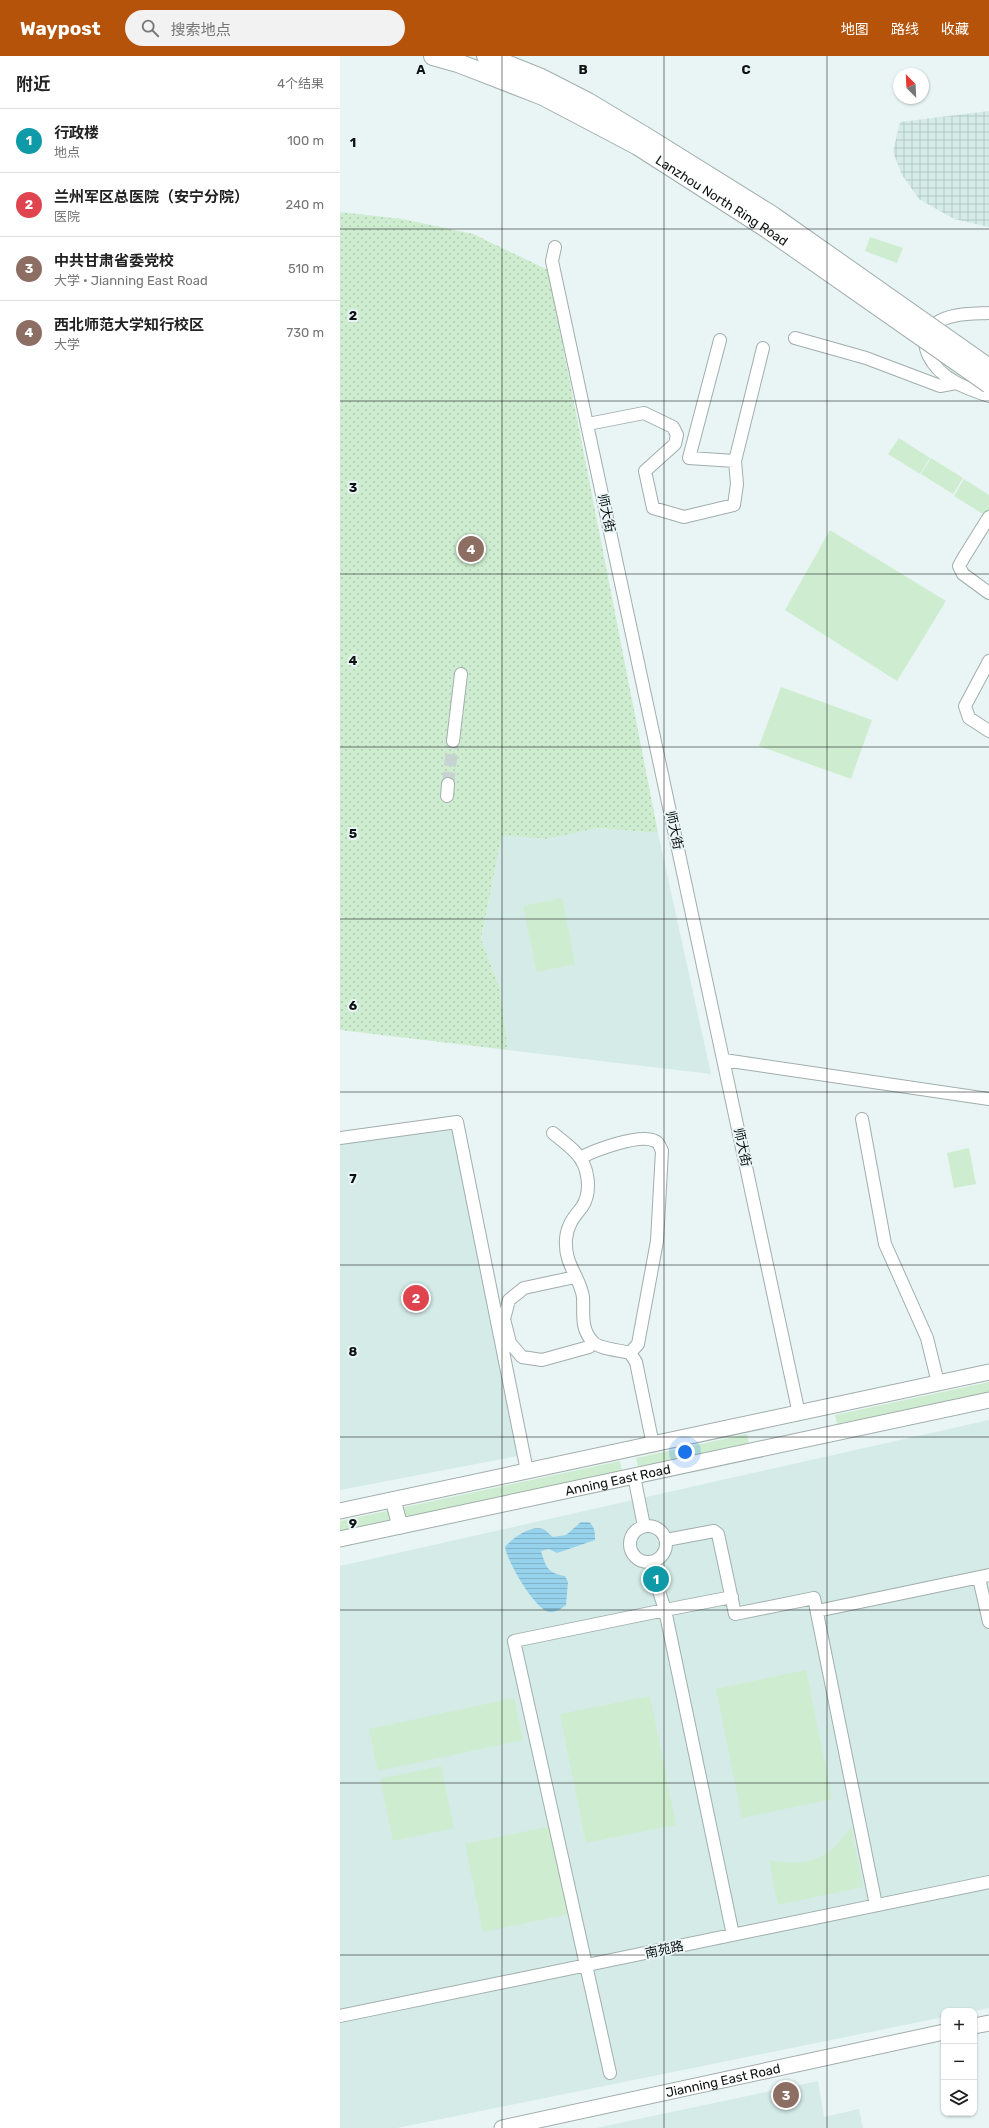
<!DOCTYPE html>
<html lang="zh">
<head>
<meta charset="utf-8">
<style>
	:root { --surface:#fff; --page:#f2f2f2; --text:#222; --muted:#767676; --line:#e0e0e0; --accent:#b45309 }
	body { margin:0; font-family:Rubik,"Noto Sans SC",sans-serif; background:var(--page); color:var(--text) }
	.controls { position:absolute; right:12px; bottom:12px; display:grid; overflow:hidden; border-radius:8px; box-shadow:0 1px 3px #0004 }
	.controls button { width:36px; height:36px; display:grid; place-items:center; padding:0; border:0; border-bottom:1px solid var(--line); background:var(--surface); color:var(--text); font:20px sans-serif }
	.compass { position:absolute; left:553px; top:12px; width:36px; height:36px; border-radius:50%; background:var(--surface); box-shadow:0 1px 3px #0004; rotate:336deg }
	.you { position:absolute; left:345px; top:1396px; width:14px; height:14px; margin:-10px; border:3px solid #fff; border-radius:50%; background:#1a73e8; box-shadow:0 0 0 6px #1a73e833 }
	.badge { display:grid; place-items:center; width:26px; height:26px; border-radius:50%; background:var(--accent); color:#fff; font-size:13px; font-weight:700 }
	.pin { position:absolute; translate:-50% -50%; border:2px solid #fff; box-shadow:0 1px 4px #0006 }
	.list { margin:0; padding:0; list-style:none }
	h2 { display:flex; justify-content:space-between; align-items:center; height:52px; margin:0; padding:0 16px; font-size:17px }
	h2 small { font-size:13px; font-weight:400; color:var(--muted) }
	.list li { display:grid; grid-template-columns:26px 1fr auto; gap:12px; align-items:center; box-sizing:border-box; height:64px; padding:0 16px; border-top:1px solid var(--line) }
	.list b { display:block; font-size:15px; white-space:nowrap }
	.list p { margin:0; font-size:13px; white-space:nowrap; color:var(--muted) }
	.list em { font-size:13px; font-style:normal; color:var(--muted) }
	.icon { flex:none; width:22px; height:22px; fill:none; stroke:currentColor; stroke-width:2; stroke-linecap:round; stroke-linejoin:round }
	.map { position:relative; flex:none; width:649px; height:2072px; overflow:hidden }
	header { display:flex; align-items:center; gap:24px; box-sizing:border-box; height:56px; padding:0 20px; background:var(--accent); color:#fff }
	header strong { font-size:19px }
	nav { display:flex; gap:22px; margin-inline-start:auto; font-size:14px }
	.search { width:280px; height:36px; background:var(--page); display:flex; align-items:center; gap:10px; box-sizing:border-box; padding:0 14px; border-radius:22px; color:var(--muted); font-size:15px }
	main { display:flex }
	aside { flex:1; background:var(--surface) }
	.map>svg:first-child { display:block }
	.built { fill:#d4ebe8 }
	.industrial { fill:url(#industrial-grid) }
	.grass { fill:#ceedd0 }
	.park { fill:url(#park-dots) }
	.water { fill:url(#water-rules) }
	.lines { fill:none; stroke-linecap:round; stroke-linejoin:round }
	.minor-tunnel { stroke:#c7d3d2; stroke-width:12; stroke-dasharray:12 6; stroke-linecap:butt }
	.minor-casing { stroke:#a1aeac; stroke-width:14 }
	.major-casing { stroke:#a1aeac; stroke-width:17 }
	.highway-casing { stroke:#a1aeac; stroke-width:20 }
	.minor { stroke:#fff; stroke-width:12 }
	.major { stroke:#fff; stroke-width:15 }
	.highway { stroke:#fff; stroke-width:18 }
	.highway-bridge-casing { stroke:#a1aeac; stroke-width:20; stroke-linecap:butt }
	.highway-bridge { stroke:#fff; stroke-width:18 }
	.grid { fill:none; stroke:#0e1312; stroke-width:1; stroke-opacity:0.55 }
	.labels { text-anchor:middle; stroke-width:4; stroke-linejoin:round; paint-order:stroke }
	.street-label { font-size:13px; fill:#0e1312; stroke:#e8f5f4 }
	.grid-label { font-size:13px; text-anchor:middle; font-weight:bold; fill:#0e1312; stroke:#e8f5f4; stroke-width:4; stroke-linejoin:round; paint-order:stroke }
</style>
</head>
<body>
<header>
<strong>Waypost</strong>
<div class="search"><svg class="icon" aria-label="search" viewBox="0 0 24 24"><circle cx="10" cy="10" r="6"/><path d="M15 15l6 6"/></svg>搜索地点</div>
<nav><a>地图</a><a>路线</a><a>收藏</a></nav>
</header>
<main>
<aside>
<h2>附近<small>4个结果</small></h2>
<ul class="list">
<li><span class="badge" style="background:#0f9aa8">1</span><div><b>行政楼</b><p>地点</p></div><em>100 m</em></li>
<li><span class="badge" style="background:#e0444e">2</span><div><b>兰州军区总医院（安宁分院）</b><p>医院</p></div><em>240 m</em></li>
<li><span class="badge" style="background:#8d6e63">3</span><div><b>中共甘肃省委党校</b><p>大学 · Jianning East Road</p></div><em>510 m</em></li>
<li><span class="badge" style="background:#8d6e63">4</span><div><b>西北师范大学知行校区</b><p>大学</p></div><em>730 m</em></li>
</ul>
</aside>
<div class="map">
<svg width="649" height="2072" viewBox="0 0 649 2072">
	<defs>
		<pattern id="industrial-grid" width="8" height="8" patternUnits="userSpaceOnUse"><rect width="8" height="8" fill="#d4ebe8"/><path d="M0 4h8M4 0v8" fill="none" stroke="#b5c9c6"/></pattern>
		<pattern id="park-dots" width="8" height="8" patternUnits="userSpaceOnUse"><rect width="8" height="8" fill="#ceedd0"/><path d="M2 2h.1M6 6h.1" fill="none" stroke="#b0cab2" stroke-width="1.8" stroke-linecap="round"/></pattern>
		<pattern id="water-rules" width="6" height="5" patternUnits="userSpaceOnUse"><rect width="6" height="5" fill="#97d2ec"/><path d="M0 2.5h6" fill="none" stroke="#81b3c9"/></pattern>
	</defs>
	<rect width="100%" height="100%" fill="#e8f5f4"/>
	<path class="built" d="M258,772L318,777L371,1018L168,994L160,933L141,884L162,778L206,783Z
		M119,1064L183,1399L0,1434V1084Z
		M649,1364V1952L634,1955H604V1961L57,2072H0V1510Z
		M478,2025L484,2061L519,2053L523,2072H256Z"/>
	<path class="industrial" d="M649,55V171L614,163L579,143L562,119L553,96L560,66Z"/>
	<path class="grass" d="M530,181L563,192L557,207L525,195Z
		M559,382L590,402L580,418L548,398Z
		M591,402L623,422L613,438L581,418Z
		M624,423L649,439V454L646,460L614,440Z
		M490,474L606,545L557,625L445,554Z
		M441,631L532,664L511,723L419,690Z
		M222,842L235,908L197,916L183,850Z
		M629,1092L636,1128L614,1132L607,1097Z
		M649,1326V1336L497,1368L495,1359Z
		M407,1378L409,1387L298,1411L296,1402Z
		M280,1405L282,1415L0,1475V1465Z
		M466,1614L492,1743L402,1762L376,1633Z
		M310,1640L336,1769L246,1787L220,1658Z
		M174,1642L183,1684L38,1715L29,1673Z
		M101,1710L114,1772L53,1785L40,1723Z
		M211,1770L230,1858L143,1876L125,1788Z
		M511,1771L523,1831L438,1849L429,1804C467,1812 489,1803 511,1771Z"/>
	<path class="park" d="M0,156L62,163L133,178L208,214L318,777L258,772L206,783L162,779L141,883L160,933L168,994L0,974Z"/>
	<path class="water" d="M241,1466H249C255,1471 255,1476 255,1484L217,1497L209,1493L201,1495C206,1512 208,1517 225,1520L228,1526L226,1549C221,1553 215,1557 209,1556C195,1554 167,1505 165,1491C173,1482 190,1469 203,1473C207,1475 210,1479 213,1481L226,1479Z"/>
	<g class="lines">
		<path class="minor-tunnel" d="M108,728L113,685
			M314,1514L318,1532"/>
		<g class="minor-casing">
			<path id="minor" d="M215,191L212,205L459,1358
				M649,257C632,258 609,257 595,268C572,287 595,315 615,326C625,332 638,336 649,340
				M455,282L526,302L600,330L616,327
				M380,284L349,402L395,405
				M248,368L304,357L333,371L337,379L335,388L305,415L313,452L344,461L394,449L397,428L395,405L423,292
				M649,461L624,501L619,510L623,518L649,537
				M649,605L625,650L629,662L649,675
				M113,685L121,618
				M107,740L108,728
				M384,1004L649,1043
				M522,1063L545,1188L587,1282L598,1327
				M213,1077C221,1084 230,1090 236,1097C249,1110 252,1136 242,1151C234,1161 227,1169 226,1183C224,1209 240,1220 243,1241C244,1257 240,1273 253,1286C259,1293 280,1294 290,1297L296,1306L313,1389
				M0,1082L117,1066L187,1415
				M240,1102C255,1094 300,1077 315,1085C319,1086 320,1091 322,1095L317,1185L298,1288L290,1297
				M235,1221L184,1232L169,1244L164,1263L170,1287L182,1301L202,1304L249,1291L252,1286
				M294,1420L304,1470
				M290 1488a18 18 0 1 1 36 0a18 18 0 1 1-36 0Z
				M326,1484L374,1475L378,1478L395,1558L474,1542L536,1849
				M639,1522L649,1566
				M318,1532L325,1554L392,1541
				M477,1555L649,1519
				M0,1960L649,1826
				M270,2017L174,1585L325,1554L393,1879"/>
		</g>
		<g class="major-casing">
			<g id="major">
				<path d="M53,1444L60,1470"/>
				<path d="M0,1455L649,1316"/>
				<path id="s1" d="M0,1483L649,1344"/>
				<path d="M634,1970L649,1967"/>
				<path id="s2" d="M162,2072L604,1976"/>
			</g>
		</g>
		<g class="highway-casing">
			<path id="highway" d="M93,0L118,7L203,40L298,90
				M146,0L199,21L248,46L303,79"/>
		</g>
		<use href="#minor" class="minor"/>
		<use href="#major" class="major"/>
		<use href="#highway" class="highway"/>
		<g class="highway-bridge-casing">
			<g id="highway-bridge">
				<path d="M303,79L433,160L649,312"/>
				<path id="s3" d="M298,90L426,172L649,328"/>
			</g>
		</g>
		<use href="#highway-bridge" class="highway-bridge"/>
	</g>
	<path class="grid" d="M162,0V2072M324,0V2072M487,0V2072M0,173H649M0,345H649M0,518H649M0,691H649M0,863H649M0,1036H649M0,1209H649M0,1381H649M0,1554H649M0,1727H649M0,1899H649"/>
	<g class="labels">
		<g class="street-label">
			<text dy="5" stroke="none"><textPath href="#s3" startOffset="100">Lanzhou North Ring Road</textPath></text>
			<text transform="translate(267 457) rotate(78)" y="5">师大街</text>
			<text transform="translate(335 774) rotate(78)" y="5">师大街</text>
			<text transform="translate(403 1091) rotate(78)" y="5">师大街</text>
			<text dy="5" stroke="none"><textPath href="#s1" startOffset="284">Anning East Road</textPath></text>
			<text transform="translate(324 1893) rotate(-12)" y="5">南苑路</text>
			<text dy="5" stroke="none"><textPath href="#s2" startOffset="226">Jianning East Road</textPath></text>
		</g>
	</g>
	<g class="grid-label">
		<text x="81" y="18">A</text>
		<text x="243" y="18">B</text>
		<text x="406" y="18">C</text>
		<text x="13" y="91">1</text>
		<text x="13" y="264">2</text>
		<text x="13" y="436">3</text>
		<text x="13" y="609">4</text>
		<text x="13" y="782">5</text>
		<text x="13" y="954">6</text>
		<text x="13" y="1127">7</text>
		<text x="13" y="1300">8</text>
		<text x="13" y="1472">9</text>
	</g>
</svg>
<div class="controls">
<button>+</button>
<button>−</button>
<button><svg class="icon" aria-label="layers" viewBox="0 0 24 24"><path d="M12 4l9 5-9 5-9-5zM3 14l9 5 9-5"/></svg></button>
</div>
<svg class="compass" viewBox="-18 -18 36 36"><path d="M0-13l5 13h-10z" fill="#e53935"/><path d="M0 13l5-13h-10z" fill="#767676"/></svg>
<div class="you"></div>
<div class="pin badge" style="left:316px;top:1523px;background:#0f9aa8">1</div>
<div class="pin badge" style="left:76px;top:1242px;background:#e0444e">2</div>
<div class="pin badge" style="left:446px;top:2039px;background:#8d6e63">3</div>
<div class="pin badge" style="left:131px;top:493px;background:#8d6e63">4</div>
</div>
</main>
</body>
</html>
